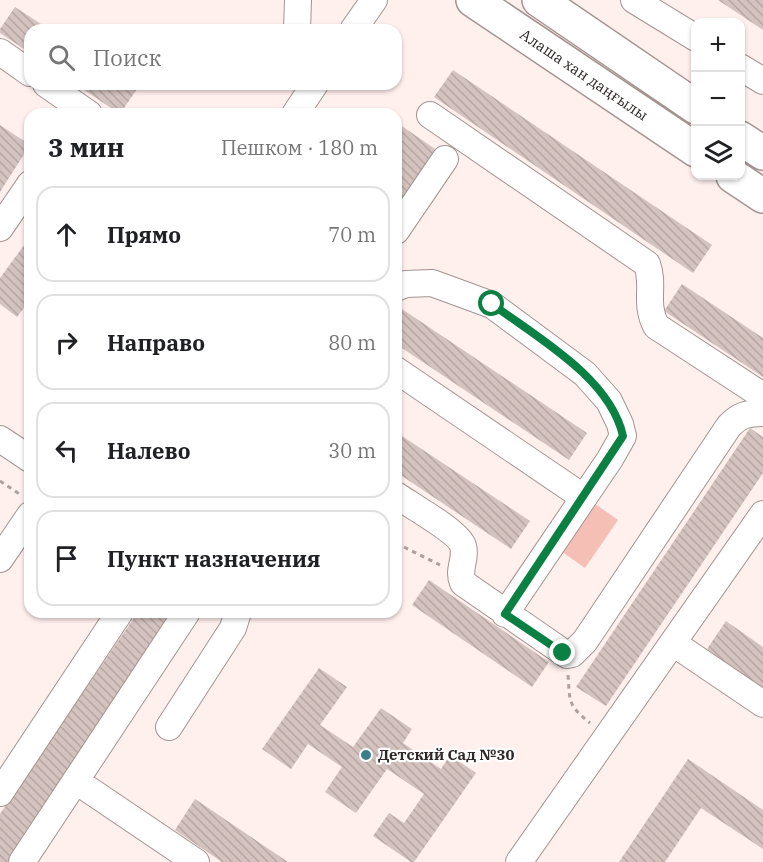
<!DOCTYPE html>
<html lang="ru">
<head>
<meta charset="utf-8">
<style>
	:root { --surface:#fff; --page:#f2f2f2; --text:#202124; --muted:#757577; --line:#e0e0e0 }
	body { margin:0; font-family:"IBM Plex Serif",serif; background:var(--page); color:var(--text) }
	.controls { position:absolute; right:18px; top:18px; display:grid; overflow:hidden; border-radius:12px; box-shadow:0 2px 4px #0004 }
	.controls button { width:54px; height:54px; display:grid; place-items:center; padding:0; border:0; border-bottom:2px solid var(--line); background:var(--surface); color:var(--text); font:30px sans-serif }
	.stop { position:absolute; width:18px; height:18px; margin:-14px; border:4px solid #0b8043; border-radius:50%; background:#fff }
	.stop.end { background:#0b8043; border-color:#fff; box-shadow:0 2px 6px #0008 }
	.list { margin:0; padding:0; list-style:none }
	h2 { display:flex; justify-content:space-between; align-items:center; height:78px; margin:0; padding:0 24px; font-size:26px }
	h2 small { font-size:20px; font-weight:400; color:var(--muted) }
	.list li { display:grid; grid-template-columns:39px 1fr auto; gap:18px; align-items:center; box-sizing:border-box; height:96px; margin:0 12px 12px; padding:0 12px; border:2px solid var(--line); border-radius:18px }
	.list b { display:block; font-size:22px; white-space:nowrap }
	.list em { font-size:20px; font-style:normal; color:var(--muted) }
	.icon { flex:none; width:33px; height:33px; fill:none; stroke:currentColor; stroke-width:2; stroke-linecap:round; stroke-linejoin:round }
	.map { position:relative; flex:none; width:763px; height:862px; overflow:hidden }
	.search { position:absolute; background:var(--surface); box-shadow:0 2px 4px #0004; left:24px; top:24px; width:378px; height:66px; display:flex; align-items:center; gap:15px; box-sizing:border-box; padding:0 21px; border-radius:18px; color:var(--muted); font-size:22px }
	.panel { position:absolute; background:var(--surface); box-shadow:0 2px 4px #0004; left:24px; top:108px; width:378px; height:510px; border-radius:18px }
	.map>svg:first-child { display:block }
	.park { fill:#f5bfb5 }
	.building { fill:url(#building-back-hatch) }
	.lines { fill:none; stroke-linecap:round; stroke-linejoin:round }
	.minor-casing { stroke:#a49390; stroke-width:28 }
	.major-casing { stroke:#a49390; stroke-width:36 }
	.path { stroke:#ada2a0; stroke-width:3; stroke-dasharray:4.5 4.5; stroke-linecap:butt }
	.minor { stroke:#fff; stroke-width:26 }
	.major { stroke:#fff; stroke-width:33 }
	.route { stroke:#0b8043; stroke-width:8 }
	.poi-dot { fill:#3a808b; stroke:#fff; stroke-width:2 }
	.labels { text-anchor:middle; stroke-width:4.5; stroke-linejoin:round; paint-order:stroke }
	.street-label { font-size:15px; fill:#302928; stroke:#fff }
	.poi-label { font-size:15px; font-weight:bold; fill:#302928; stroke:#fff; text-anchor:start }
</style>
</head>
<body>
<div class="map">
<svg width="763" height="862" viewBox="0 0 763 862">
	<defs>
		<pattern id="building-back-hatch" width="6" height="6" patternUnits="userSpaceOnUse" patternTransform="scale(1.5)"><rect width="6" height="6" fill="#d4c2bf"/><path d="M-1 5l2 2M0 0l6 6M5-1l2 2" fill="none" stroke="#b6a7a4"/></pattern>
	</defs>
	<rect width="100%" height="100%" fill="#fff0ee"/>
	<path class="park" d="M591,501L618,520L585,568L558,549Z"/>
	<path class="building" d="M718,0H763V30Z
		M15,7L50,30H30V53L0,33V29Z
		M453,70L712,245L693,273L434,97Z
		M75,84H130L137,89L120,114Z
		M396,122L435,149L396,207Z
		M0,125L30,145L0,192Z
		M30,237V300L17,317L0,304V278Z
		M682,284L763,338V377L664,311Z
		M396,305L587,433L569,460L396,344Z
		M750,428L763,437V473L606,706L576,687Z
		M396,432L530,521L511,549L396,472Z
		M429,580L549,662L532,687L412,605Z
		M138,612H179L8,862H0V814Z
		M726,621L763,647V689L707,649Z
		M319,668L347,687L320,725L353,747L381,708L412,729L403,743L441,769L450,755L476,773L414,862H411L373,836L389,813L404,823L424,794L387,769L356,813L325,792L342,767L308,744L291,769L262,749Z
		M688,759L763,810V849L701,808L665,862H619Z
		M195,799L288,862H222L175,830Z"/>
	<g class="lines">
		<g class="minor-casing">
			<path id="minor" d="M634,0L696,38
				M297,30L298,0
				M353,30L374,0
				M0,52L30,73
				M740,67L763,81
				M46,84L89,114
				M295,114L315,84
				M430,115L647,264C655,286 644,302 656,326L763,396
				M0,228L30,184
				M396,231L445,159
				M396,288L406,284L432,283L492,305L585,374L609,401L620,424L623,436L610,459L505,614
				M396,370L583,497
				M0,439L30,459
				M396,495C410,505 459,532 463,546C467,559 457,569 463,583L567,655L572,654L585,641L729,426C739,415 748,413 763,413
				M0,559L30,515
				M673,643L763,704
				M169,727L233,628L238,612
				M76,781L196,862
				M0,793L120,612
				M22,862L187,612
				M519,862L763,514"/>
		</g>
		<g class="major-casing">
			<path id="major" d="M473,0L696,150
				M539,0L696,107
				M740,138L763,153
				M733,176L763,196"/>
		</g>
		<path class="path" d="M0,481L21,495
			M396,543L440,565
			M568,675C570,703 568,705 590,723"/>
		<use href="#minor" class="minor"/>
		<use href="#major" class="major"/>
	</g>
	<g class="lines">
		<path class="route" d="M492,304C538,338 610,378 623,436L505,614L563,653"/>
	</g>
	<circle class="poi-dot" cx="366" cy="755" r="6"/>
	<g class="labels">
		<g class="street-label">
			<text transform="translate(584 75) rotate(34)" y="5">Алаша хан даңғылы</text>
		</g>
		<g class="poi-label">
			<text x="378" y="760">Детский Сад №30</text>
		</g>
	</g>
</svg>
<div class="controls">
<button>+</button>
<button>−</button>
<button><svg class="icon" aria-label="layers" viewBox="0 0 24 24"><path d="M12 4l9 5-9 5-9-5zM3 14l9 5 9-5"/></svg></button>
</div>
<div class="stop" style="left:492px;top:304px"></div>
<div class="stop end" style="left:563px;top:653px"></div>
<div class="search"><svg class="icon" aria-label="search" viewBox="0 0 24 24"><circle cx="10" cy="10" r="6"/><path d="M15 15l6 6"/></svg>Поиск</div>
<section class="panel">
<h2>3 мин<small>Пешком · 180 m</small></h2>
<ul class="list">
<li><svg class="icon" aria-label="ahead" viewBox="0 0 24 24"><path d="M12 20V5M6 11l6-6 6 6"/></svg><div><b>Прямо</b></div><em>70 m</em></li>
<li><svg class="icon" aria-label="right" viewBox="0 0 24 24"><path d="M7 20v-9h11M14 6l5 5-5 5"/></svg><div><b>Направо</b></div><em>80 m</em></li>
<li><svg class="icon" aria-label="left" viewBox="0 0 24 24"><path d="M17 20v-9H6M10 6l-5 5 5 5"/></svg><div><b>Налево</b></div><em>30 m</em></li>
<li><svg class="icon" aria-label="arrive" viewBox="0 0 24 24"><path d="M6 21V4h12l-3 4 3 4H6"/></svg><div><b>Пункт назначения</b></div></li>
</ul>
</section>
</div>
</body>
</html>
